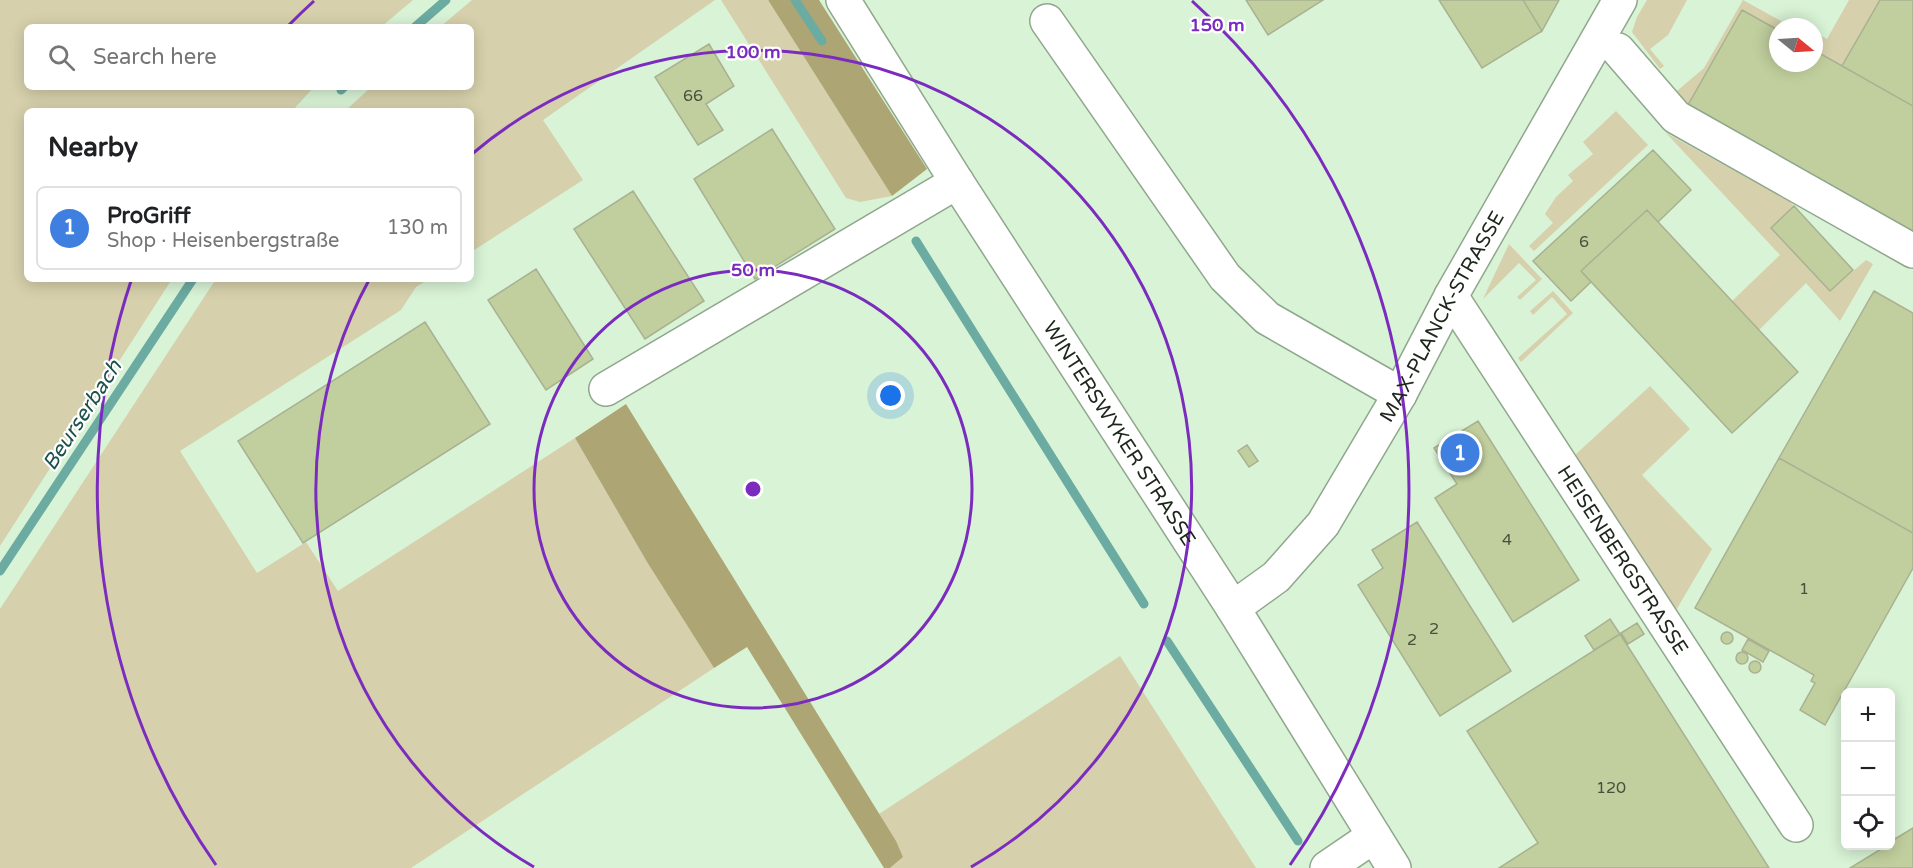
<!DOCTYPE html>
<html lang="en">
<head>
<meta charset="utf-8">
<style>
	:root { --surface:#fff; --page:#f2f2f2; --text:#202124; --muted:#757577; --line:#e0e0e0; --accent:#972f13 }
	body { margin:0; font-family:"Varela Round",sans-serif; background:var(--page); color:var(--text) }
	.controls { position:absolute; right:18px; bottom:18px; display:grid; overflow:hidden; border-radius:9px; box-shadow:0 3px 15px #0003 }
	.controls button { width:54px; height:54px; display:grid; place-items:center; padding:0; border:0; border-bottom:2px solid var(--line); background:var(--surface); color:var(--text); font:30px sans-serif }
	.compass { position:absolute; left:1769px; top:18px; width:54px; height:54px; border-radius:50%; background:var(--surface); box-shadow:0 3px 15px #0003; rotate:108deg }
	.you { position:absolute; left:891px; top:396px; width:21px; height:21px; margin:-15px; border:4px solid #fff; border-radius:50%; background:#1a73e8; box-shadow:0 0 0 9px #1a73e833 }
	.badge { display:grid; place-items:center; width:39px; height:39px; border-radius:50%; background:var(--accent); color:#fff; font-size:20px; font-weight:700 }
	.pin { position:absolute; translate:-50% -50%; border:3px solid #fff; box-shadow:0 2px 6px #0006 }
	.list { margin:0; padding:0; list-style:none }
	h2 { display:flex; justify-content:space-between; align-items:center; height:78px; margin:0; padding:0 24px; font-size:26px }
	h2 small { font-size:20px; font-weight:400; color:var(--muted) }
	.list li { display:grid; grid-template-columns:39px 1fr auto; gap:18px; align-items:center; box-sizing:border-box; height:84px; margin:0 12px 12px; padding:0 12px; border:2px solid var(--line); border-radius:9px }
	.list b { display:block; font-size:22px; white-space:nowrap }
	.list p { margin:0; font-size:20px; white-space:nowrap; color:var(--muted) }
	.list em { font-size:20px; font-style:normal; color:var(--muted) }
	.icon { flex:none; width:33px; height:33px; fill:none; stroke:currentColor; stroke-width:2; stroke-linecap:round; stroke-linejoin:round }
	.map { position:relative; flex:none; width:1913px; height:868px; overflow:hidden }
	.search { position:absolute; background:var(--surface); box-shadow:0 3px 15px #0003; left:24px; top:24px; width:450px; height:66px; display:flex; align-items:center; gap:15px; box-sizing:border-box; padding:0 21px; border-radius:9px; color:var(--muted); font-size:22px }
	.panel { position:absolute; background:var(--surface); box-shadow:0 3px 15px #0003; left:24px; top:108px; width:450px; height:174px; border-radius:9px }
	.map>svg:first-child { display:block }
	.green { fill:#d6d0ac }
	.forest { fill:#aea574 }
	.lines { fill:none; stroke-linecap:round; stroke-linejoin:round }
	.stream { stroke:#6baba2; stroke-width:9 }
	.building { fill:#c1cf9e; stroke:#a8b191; stroke-width:1.5 }
	.minor-casing { stroke:#8fa78c; stroke-width:36 }
	.minor { stroke:#fff; stroke-width:33 }
	.ring { fill:none; stroke:#7b2cbf; stroke-width:3 }
	.labels { text-anchor:middle; stroke-width:4.5; stroke-linejoin:round; paint-order:stroke }
	.number-label { font-size:16px; fill:#46503c }
	.street-label { font-size:20px; fill:#1d261c; stroke:#fff }
	.water-label { font-size:21px; font-style:italic; fill:#1a514b; stroke:#fff }
	.centre { fill:#7b2cbf; stroke:#fff; stroke-width:3 }
	.ring-label { font-size:18px; text-anchor:middle; font-weight:bold; fill:#7b2cbf; stroke:#fff; stroke-width:4.5; stroke-linejoin:round; paint-order:stroke }
</style>
</head>
<body>
<div class="map">
<svg width="1913" height="868" viewBox="0 0 1913 868">
	<rect width="100%" height="100%" fill="#d9f3d6"/>
	<path class="green" d="M0,0H413L381,27H27V87H314L292,111H27V279H172L0,546Z
		M472,0H715L543,120L583,180L471,252V111H345L371,87H471V27H440Z
		M721,0H768L892,196L860,202L846,198Z
		M1647,0H1687L1668,35L1650,49L1664,66L1660,69L1632,32L1637,17Z
		M1743,0L1781,21L1780,24L1786,27H1778V30L1688,105L1677,91L1704,68Z
		M1849,0H1880L1842,66L1814,50V32L1827,39Z
		M1616,111L1648,145L1534,251L1529,246L1553,223L1545,214L1556,197L1573,181L1568,175L1593,154L1583,142Z
		M1666,133L1789,201L1794,206L1771,228L1830,291L1866,260L1873,264L1840,321L1806,283L1759,330L1732,301L1780,255Z
		M1509,244L1542,279L1520,300L1517,297L1536,280L1519,263L1483,299Z
		M216,279H429L416,287L401,310L180,451L257,573L306,542L338,591L575,438L647,562L714,668L411,868H0V609Z
		M1553,291L1573,313L1521,362L1518,358L1567,314L1552,297L1533,315L1530,311Z
		M1650,386L1690,429L1642,475L1712,549L1675,612L1575,455Z
		M1120,656L1256,868H890L903,857L879,814Z"/>
	<path class="forest" d="M768,0H819L927,169L892,196Z
		M626,404L896,841L903,857L890,868H884L747,647L714,668L647,562L575,438Z"/>
	<g class="lines">
		<path class="stream" d="M795,0L822,41
			M415,27L446,0
			M341,90L344,87
			M916,241L1144,604
			M0,571L193,279
			M1167,641L1298,841"/>
	</g>
	<path class="building" d="M1246,0H1323L1268,35Z
		M1439,0H1523L1542,31L1482,68Z
		M1523,0H1559L1542,31Z
		M1880,0H1913V106L1842,66Z
		M1742,10L1778,30V63H1814V50L1913,106V231L1688,105Z
		M709,44L734,86L706,104L723,130L698,145L655,77Z
		M772,129L835,229L755,279L694,179Z
		M1653,150L1691,190L1658,222L1647,210L1581,271L1591,282L1571,301L1533,261Z
		M633,191L704,301L645,339L574,229Z
		M1794,206L1853,270L1830,291L1771,228Z
		M1647,210L1798,372L1732,433L1581,271Z
		M536,269L593,359L546,390L488,300Z
		M1874,291L1913,313V533L1779,458Z
		M425,322L490,424L303,543L238,441Z
		M1478,421L1579,580L1513,622L1435,498L1457,484L1434,448Z
		M1247,445L1258,461L1249,467L1238,451Z
		M1779,458L1913,533V568L1825,725L1800,710L1815,683L1811,681L1814,675L1695,608Z
		M1417,522L1511,671L1440,716L1358,585L1383,568L1372,550Z
		M1610,619L1620,634L1594,650L1585,636Z
		M1637,623L1644,634L1628,644L1621,633Z
		M1721 638a6 6 0 1 1 12 0a6 6 0 1 1-12 0Z
		M1620,634L1769,868H1499L1538,843L1467,731Z
		M1748,639L1769,651L1763,662L1742,650Z
		M1736 658a6 6 0 1 1 12 0a6 6 0 1 1-12 0Z
		M1749 667a6 6 0 1 1 12 0a6 6 0 1 1-12 0Z
		M1913,828V868H1850L1886,846H1890V842Z"/>
	<g class="lines">
		<g class="minor-casing">
			<g id="minor">
				<path id="s1" d="M843,0L957,182L1233,608L1394,868"/>
				<path d="M1047,21L1225,277L1267,318L1400,394"/>
				<path d="M1618,50L1676,117L1913,251"/>
				<path id="s2" d="M1451,296L1796,825"/>
				<path d="M606,389L957,182"/>
				<path id="s3" d="M1233,608L1276,577L1323,524L1400,394L1451,296L1620,0"/>
				<path d="M1327,868L1374,836"/>
			</g>
		</g>
		<use href="#minor" class="minor"/>
	</g>
	<g class="ring">
		<circle cx="753" cy="489" r="219"/>
		<path d="M534 867A437 437 0 0 1 369 280M472 154A437 437 0 1 1 971 867"/>
		<path d="M216 865A656 656 0 0 1 131 281M289 25A656 656 0 0 1 314 1M1192 1A656 656 0 0 1 1290 865"/>
	</g>
	<g class="labels">
		<g class="number-label">
			<text x="693" y="101">66</text>
			<text x="1584" y="247">6</text>
			<text x="1507" y="545">4</text>
			<text x="1804" y="594">1</text>
			<text x="1434" y="634">2</text>
			<text x="1412" y="645">2</text>
			<text x="1611" y="793">120</text>
		</g>
		<g class="street-label">
			<text dy="7" stroke="none"><textPath href="#s3" startOffset="363">MAX-PLANCK-STRASSE</textPath></text>
			<text dy="7" stroke="none"><textPath href="#s1" startOffset="514">WINTERSWYKER STRASSE</textPath></text>
			<text dy="7" stroke="none"><textPath href="#s2" startOffset="315">HEISENBERGSTRASSE</textPath></text>
		</g>
		<g class="water-label">
			<text transform="translate(82 415) rotate(-57)" y="7">Beurserbach</text>
		</g>
	</g>
	<circle cx="753" cy="489" r="9" class="centre"/>
	<g class="ring-label">
		<text x="1217" y="31">150 m</text>
		<text x="753" y="58">100 m</text>
		<text x="753" y="276">50 m</text>
	</g>
</svg>
<div class="controls">
<button>+</button>
<button>−</button>
<button><svg class="icon" aria-label="locate" viewBox="0 0 24 24"><circle cx="12" cy="12" r="6"/><path d="M12 2v4M12 18v4M2 12h4M18 12h4"/></svg></button>
</div>
<svg class="compass" viewBox="-18 -18 36 36"><path d="M0-13l5 13h-10z" fill="#e53935"/><path d="M0 13l5-13h-10z" fill="#757577"/></svg>
<div class="you"></div>
<div class="pin badge" style="left:1460px;top:453px;background:#3f7fe0">1</div>
<div class="search"><svg class="icon" aria-label="search" viewBox="0 0 24 24"><circle cx="10" cy="10" r="6"/><path d="M15 15l6 6"/></svg>Search here</div>
<section class="panel">
<h2>Nearby<small></small></h2>
<ul class="list">
<li><span class="badge" style="background:#3f7fe0">1</span><div><b>ProGriff</b><p>Shop · Heisenbergstraße</p></div><em>130 m</em></li>
</ul>
</section>
</div>
</body>
</html>
